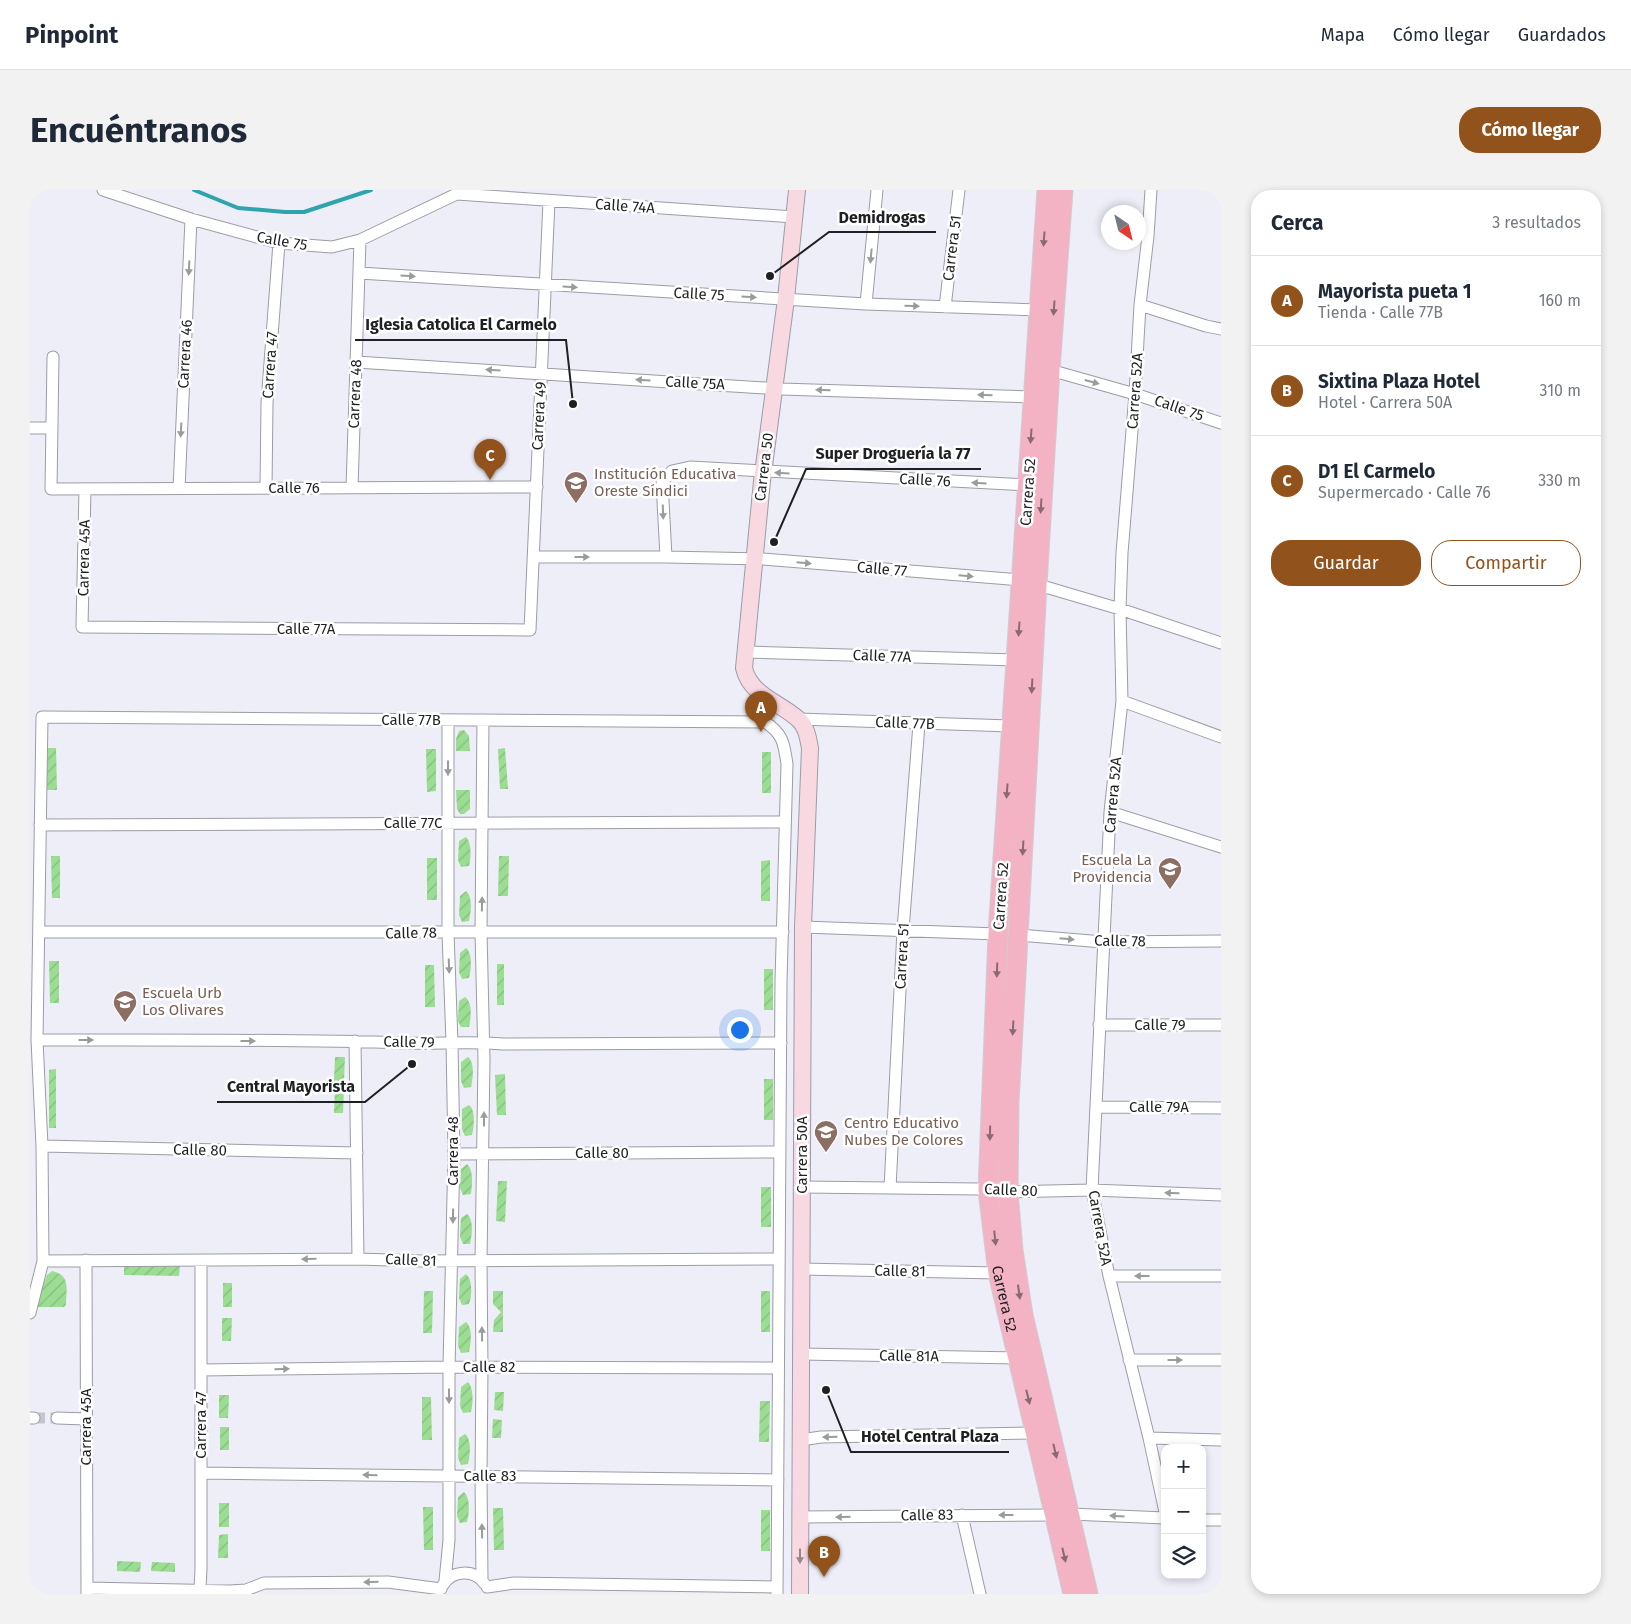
<!DOCTYPE html>
<html lang="es">
<head>
<meta charset="utf-8">
<style>
	:root { --surface:#fff; --page:#f2f2f3; --text:#1f2937; --muted:#747a83; --line:#e0e1e3; --accent:#92521c }
	body { margin:0; font-family:"Fira Sans",sans-serif; background:var(--page); color:var(--text) }
	.controls { position:absolute; right:15px; bottom:15px; display:grid; overflow:hidden; border-radius:10px; box-shadow:0 2px 8px #0003 }
	.controls button { width:45px; height:45px; display:grid; place-items:center; padding:0; border:0; border-bottom:1px solid var(--line); background:var(--surface); color:var(--text); font:25px sans-serif }
	.compass { position:absolute; left:1071px; top:15px; width:45px; height:45px; border-radius:50%; background:var(--surface); box-shadow:0 2px 8px #0003; rotate:145deg }
	.you { position:absolute; left:709px; top:839px; width:18px; height:18px; margin:-12px; border:4px solid #fff; border-radius:50%; background:#1a73e8; box-shadow:0 0 0 8px #1a73e833 }
	.badge { display:grid; place-items:center; width:32px; height:32px; border-radius:50%; background:var(--accent); color:#fff; font-size:16px; font-weight:700 }
	.pin { position:absolute; translate:-50% -41px; filter:drop-shadow(0 1px 2px #0008) }
	.pin::after { content:''; position:absolute; top:26px; width:18px; height:15px; background:inherit; clip-path:polygon(0 0,100% 0,50% 100%) }
	.list { margin:0; padding:0; list-style:none }
	h2 { display:flex; justify-content:space-between; align-items:center; height:65px; margin:0; padding:0 20px; font-size:21px }
	h2 small { font-size:16px; font-weight:400; color:var(--muted) }
	.list li { display:grid; grid-template-columns:32px 1fr auto; gap:15px; align-items:center; box-sizing:border-box; height:90px; padding:0 20px; border-top:1px solid var(--line) }
	.list b { display:block; font-size:19px; white-space:nowrap }
	.list p { margin:0; font-size:16px; white-space:nowrap; color:var(--muted) }
	.list em { font-size:16px; font-style:normal; color:var(--muted) }
	.actions { display:flex; gap:10px; padding:15px 20px }
	.actions a { flex:1; padding:11px 0; border:1px solid var(--accent); border-radius:20px; text-align:center; font-size:18px; color:var(--accent) }
	.actions .main { background:var(--accent); color:#fff }
	.icon { flex:none; width:28px; height:28px; fill:none; stroke:currentColor; stroke-width:2; stroke-linecap:round; stroke-linejoin:round }
	.map { position:relative; flex:none; width:1191px; height:1404px; overflow:hidden; border-radius:20px }
	header { display:flex; align-items:center; gap:30px; box-sizing:border-box; height:70px; padding:0 25px; background:var(--surface); border-bottom:1px solid var(--line) }
	header strong { font-size:24px }
	nav { display:flex; gap:28px; margin-inline-start:auto; font-size:18px }
	.intro { display:flex; align-items:center; justify-content:space-between; box-sizing:border-box; height:120px; padding:0 30px }
	h1 { margin:0; font-size:35px }
	.button { padding:12px 22px; border-radius:20px; background:var(--accent); color:#fff; font-size:18px; font-weight:700 }
	main { display:flex; gap:30px; padding:0 30px }
	aside { flex:1; background:var(--surface); border-radius:20px; box-shadow:0 2px 8px #0003 }
	.map>svg:first-child { display:block }
	.garden { fill:url(#garden-furrows) }
	.lines { fill:none; stroke-linecap:round; stroke-linejoin:round }
	.stream { stroke:#30a4ac; stroke-width:4 }
	.street-tunnel { stroke:#c4c5cd; stroke-width:11; stroke-dasharray:11 5.5; stroke-linecap:butt }
	.street-casing { stroke:#9b9da5; stroke-width:13 }
	.secondary-casing { stroke:#9b9da5; stroke-width:18 }
	.primary-casing { stroke:#cececf; stroke-width:21 }
	.street { stroke:#fff; stroke-width:11 }
	.secondary { stroke:#f9d9e1; stroke-width:16 }
	.primary { stroke:#f3b3c4; stroke-width:19 }
	.oneway { fill:#896a74 }
	.oneway2 { fill:#9a9b9c }
	.oneway3 { fill:#97868c }
	.labels { text-anchor:middle; stroke-width:5; stroke-linejoin:round; paint-order:stroke }
	.street-label { font-size:15px; fill:#1f2023; stroke:#fff }
	.education-label { font-size:15px; fill:#785e54; stroke:#fff; text-anchor:start }
	.leader { fill:none; stroke:#1f2023; stroke-width:2 }
	.callout-dot { fill:#1f2023; stroke:#fff; stroke-width:2 }
	.callout-label { font-size:16px; text-anchor:middle; font-weight:bold; fill:#1f2023; stroke:#fff; stroke-width:5; stroke-linejoin:round; paint-order:stroke }
</style>
</head>
<body>
<header>
<strong>Pinpoint</strong>
<nav><a>Mapa</a><a>Cómo llegar</a><a>Guardados</a></nav>
</header>
<div class="intro"><h1>Encuéntranos</h1><a class="button">Cómo llegar</a></div>
<main>
<div class="map">
<svg width="1191" height="1404" viewBox="0 0 1191 1404">
	<defs>
		<pattern id="garden-furrows" width="10" height="10" patternUnits="userSpaceOnUse" patternTransform="scale(1.25)"><rect width="10" height="10" fill="#9bdd92"/><path d="M-1 1l2-2M0 10L10 0M9 11l2-2" fill="none" stroke="#85bd7e"/></pattern>
	</defs>
	<rect width="100%" height="100%" fill="#edeef8"/>
	<path class="garden" d="M434,540L439,546L440,561H426V549L429,541Z
		M17,558H26L27,600H17Z
		M475,558L478,599H470L468,559Z
		M396,559H406V601L397,602Z
		M732,562H741V603H732Z
		M426,600H440V619L434,624H430L427,619Z
		M436,647C442,653 441,668 439,676L431,677L428,670L429,651Z
		M21,666H30V708H22Z
		M469,666H479L478,706H468Z
		M397,668H407V710H397Z
		M740,670V711H731V671Z
		M436,701C443,707 441,722 439,731L432,732L429,725L430,706Z
		M436,758C443,764 441,780 439,788L432,789L429,782L430,763Z
		M19,771H29V813H20Z
		M467,774H474V815H467Z
		M395,775H404L405,817H395Z
		M734,779H743V820H734Z
		M435,807C443,813 441,828 439,837H431L428,831L429,811Z
		M305,867H315L314,891H304Z
		M438,867C445,873 443,888 441,897L434,898L431,891V872Z
		M26,879V938H19V880Z
		M475,884L476,925H467L465,885Z
		M734,889H743V930H734Z
		M305,899H314L313,923H304Z
		M439,915C446,920 444,936 442,945L435,946L432,939V919Z
		M437,974C444,980 442,995 441,1004L433,1005L430,998L431,979Z
		M468,991H477L475,1032L466,1031Z
		M731,997H741V1037H731Z
		M437,1024C444,1030 442,1045 440,1054H433L430,1047L431,1028Z
		M94,1076H150L149,1086L94,1085Z
		M22,1081C41,1085 36,1099 36,1115L34,1117H6V1114L17,1085Z
		M436,1084C443,1090 442,1106 439,1114L432,1115L429,1108L430,1089Z
		M193,1093H202V1117H193Z
		M394,1101H403L402,1143H393Z
		M463,1101H473V1142H463L464,1130L471,1122L463,1114Z
		M731,1101H740V1142H731Z
		M192,1128H202L201,1151H192Z
		M436,1132C443,1138 441,1153 439,1162L431,1163L428,1156L429,1137Z
		M438,1192C444,1199 443,1213 441,1222L433,1223L430,1216L431,1197Z
		M465,1202H474L473,1221L464,1220Z
		M189,1205H199L198,1228H189Z
		M392,1207H401L402,1250H392Z
		M730,1211H740L739,1252H729Z
		M463,1229L472,1230L471,1248H462Z
		M190,1237H199V1260H190Z
		M435,1244C442,1250 440,1265 438,1274L431,1275L428,1268L429,1248Z
		M434,1302C441,1309 439,1324 437,1332L430,1333L427,1326L428,1307Z
		M189,1313H199V1337H189Z
		M393,1317H403V1360H394Z
		M463,1318H473L474,1360H464Z
		M731,1320H740V1361H731Z
		M198,1344V1368H188L189,1345Z
		M87,1371L111,1372L110,1382L87,1381Z
		M122,1372L145,1373V1382L121,1381Z"/>
	<g class="lines">
		<path class="stream" d="M164,0L208,18L255,22H274L341,0"/>
		<path class="street-tunnel" d="M4,1228H27"/>
		<g class="street-casing">
			<path id="street" d="M73,0L161,29L249,53L302,57L330,50L435,0
				M1121,0L1118,46L1110,115L1105,204L1092,363L1090,419L1092,511L1080,622L1062,1000L1079,1086L1119,1248L1135,1322
				M427,4L764,27
				M329,83L836,114L1009,120
				M836,114L847,0
				M1110,115L1176,136L1191,139
				M915,117L929,0
				M23,167L21,299L507,297
				M326,172L751,199L1004,207
				M1020,180L1105,204L1191,233
				M0,238H22
				M236,298L237,213L249,53
				M322,298L330,50
				M55,299L52,437L500,440L519,11
				M149,299L161,29
				M503,367H636L733,369L992,390L1090,419L1191,453
				M636,367L632,292L642,281L660,277L998,295
				M717,462L986,470
				M1092,511L1191,547
				M768,529L981,536
				M1080,622L1191,657
				M10,635L755,632
				M773,737L968,744
				M9,742H753
				M989,745L1073,752L1191,751
				M1069,835H1191
				M7,850C130,850 252,849 375,853C408,854 441,851 473,854L751,853
				M325,851L328,1069
				M1066,917L1191,918
				M12,956L327,963
				M424,964L750,962
				M772,997L949,999L978,1002L1062,1000L1191,1005
				M860,998L873,740L889,534
				M56,1070L57,1404
				M13,1071L328,1069L392,1071L749,1069
				M771,1079L968,1083
				M1079,1086H1191
				M0,1123L13,1071L12,956L7,850L12,527L735,532C753,544 754,553 757,574L751,791L747,1404
				M771,1164L988,1168
				M1099,1170H1191
				M171,1180L419,1177L748,1178
				M0,1228H4
				M27,1228L56,1229
				M1119,1248L1191,1250
				M771,1250L791,1247L1006,1243
				M171,1283L748,1290
				M1040,1324L1135,1328
				M932,1325L950,1404
				M770,1327L1024,1325
				M1172,1330H1191
				M452,1390L451,1286L452,1178L451,1071L454,870L451,742L453,530
				M415,1391L419,1350V1177L424,964L422,853L418,742V530
				M413,1395C422,1380 444,1379 454,1393
				M457,1397L484,1393L747,1397
				M57,1398L200,1401L216,1400L234,1393L358,1392L411,1399
				M170,1399L171,1378V1070"/>
		</g>
		<g class="secondary-casing">
			<path id="secondary" d="M767,0L756,109L732,291L714,478C720,505 749,512 768,529C776,536 778,547 780,558L773,737L770,1404"/>
		</g>
		<g class="primary-casing">
			<g id="primary">
				<path id="s1" d="M1017,0L968,744L958,1000L968,1083L1043,1404"/>
				<path d="M1033,0L1020,180L1007,395L979,913L978,1002L983,1060L993,1125L1058,1404"/>
			</g>
		</g>
		<use href="#street" class="street"/>
		<use href="#secondary" class="secondary"/>
		<use href="#primary" class="primary"/>
	</g>
	<defs><path id="oneway-solid" d="M-6-.8H1V-3.2L6.5 0L1 3.2V.8H-6Z" transform="scale(1.25)"/></defs>
	<g class="oneway">
		<use href="#oneway-solid" transform="translate(1014 49) rotate(94)"/>
		<use href="#oneway-solid" transform="translate(1024 118) rotate(94)"/>
		<use href="#oneway-solid" transform="translate(1001 246) rotate(94)"/>
		<use href="#oneway-solid" transform="translate(1011 316) rotate(93)"/>
		<use href="#oneway-solid" transform="translate(989 439) rotate(94)"/>
		<use href="#oneway-solid" transform="translate(1002 496) rotate(93)"/>
		<use href="#oneway-solid" transform="translate(977 601) rotate(94)"/>
		<use href="#oneway-solid" transform="translate(993 658) rotate(93)"/>
		<use href="#oneway-solid" transform="translate(967 780) rotate(92)"/>
		<use href="#oneway-solid" transform="translate(983 838) rotate(93)"/>
		<use href="#oneway-solid" transform="translate(960 943) rotate(91)"/>
		<use href="#oneway-solid" transform="translate(965 1048) rotate(84)"/>
		<use href="#oneway-solid" transform="translate(989 1102) rotate(82)"/>
		<use href="#oneway-solid" transform="translate(998 1207) rotate(76)"/>
		<use href="#oneway-solid" transform="translate(1025 1261) rotate(77)"/>
		<use href="#oneway-solid" transform="translate(1034 1365) rotate(77)"/>
	</g>
	<g class="oneway2">
		<use href="#oneway-solid" transform="translate(841 66) rotate(95)"/>
		<use href="#oneway-solid" transform="translate(159 78) rotate(93)"/>
		<use href="#oneway-solid" transform="translate(378 86) rotate(4)"/>
		<use href="#oneway-solid" transform="translate(540 97) rotate(3)"/>
		<use href="#oneway-solid" transform="translate(719 107) rotate(3)"/>
		<use href="#oneway-solid" transform="translate(882 116) rotate(2)"/>
		<use href="#oneway-solid" transform="translate(463 180) rotate(-177)"/>
		<use href="#oneway-solid" transform="translate(613 190) rotate(-177)"/>
		<use href="#oneway-solid" transform="translate(1062 192) rotate(15)"/>
		<use href="#oneway-solid" transform="translate(793 200) rotate(-178)"/>
		<use href="#oneway-solid" transform="translate(955 205) rotate(-178)"/>
		<use href="#oneway-solid" transform="translate(151 240) rotate(93)"/>
		<use href="#oneway-solid" transform="translate(752 283) rotate(-177)"/>
		<use href="#oneway-solid" transform="translate(949 293) rotate(-177)"/>
		<use href="#oneway-solid" transform="translate(633 322) rotate(88)"/>
		<use href="#oneway-solid" transform="translate(552 367)"/>
		<use href="#oneway-solid" transform="translate(774 373) rotate(5)"/>
		<use href="#oneway-solid" transform="translate(936 386) rotate(5)"/>
		<use href="#oneway-solid" transform="translate(418 578) rotate(90)"/>
		<use href="#oneway-solid" transform="translate(452 714) rotate(-89)"/>
		<use href="#oneway-solid" transform="translate(1037 749) rotate(5)"/>
		<use href="#oneway-solid" transform="translate(419 776) rotate(88)"/>
		<use href="#oneway-solid" transform="translate(56 850)"/>
		<use href="#oneway-solid" transform="translate(218 851)"/>
		<use href="#oneway-solid" transform="translate(454 929) rotate(-90)"/>
		<use href="#oneway-solid" transform="translate(1142 1003) rotate(-178)"/>
		<use href="#oneway-solid" transform="translate(423 1026) rotate(91)"/>
		<use href="#oneway-solid" transform="translate(279 1069) rotate(179)"/>
		<use href="#oneway-solid" transform="translate(1112 1086) rotate(180)"/>
		<use href="#oneway-solid" transform="translate(452 1144) rotate(-91)"/>
		<use href="#oneway-solid" transform="translate(1145 1170)"/>
		<use href="#oneway-solid" transform="translate(252 1179) rotate(-1)"/>
		<use href="#oneway-solid" transform="translate(419 1206) rotate(90)"/>
		<use href="#oneway-solid" transform="translate(800 1247) rotate(179)"/>
		<use href="#oneway-solid" transform="translate(340 1285) rotate(-179)"/>
		<use href="#oneway-solid" transform="translate(976 1325) rotate(-180)"/>
		<use href="#oneway-solid" transform="translate(1087 1326) rotate(-177)"/>
		<use href="#oneway-solid" transform="translate(813 1327) rotate(179)"/>
		<use href="#oneway-solid" transform="translate(452 1341) rotate(-91)"/>
		<use href="#oneway-solid" transform="translate(341 1392) rotate(179)"/>
	</g>
	<use class="oneway3" href="#oneway-solid" transform="translate(770 1366) rotate(90)"/>
	<defs>
		<g id="school-pin" transform="scale(1.25)"><path d="M0 17L-7.5 6A9.5 9.5 0 1 1 7.5 6Z" fill="#8d6e63" stroke="#fff"/><path d="M0-5L7-2L0 1L-7-2ZM-4 1L0 2.5L4 1V4Q0 6-4 4Z" fill="#fff"/></g>
	</defs>
	<g fill-rule="evenodd">
		<use href="#school-pin" x="546" y="293"/>
		<use href="#school-pin" x="1140" y="679"/>
		<use href="#school-pin" x="95" y="812"/>
		<use href="#school-pin" x="796" y="942"/>
	</g>
	<g class="labels">
		<g class="street-label">
			<text transform="translate(595 16) rotate(4)" y="5">Calle 74A</text>
			<text transform="translate(252 51) rotate(10)" y="5">Calle 75</text>
			<text transform="translate(922 58) rotate(-83)" y="5">Carrera 51</text>
			<text transform="translate(669 104) rotate(3)" y="5">Calle 75</text>
			<text transform="translate(155 164) rotate(-87)" y="5">Carrera 46</text>
			<text transform="translate(240 175) rotate(-86)" y="5">Carrera 47</text>
			<text transform="translate(665 193) rotate(3)" y="5">Calle 75A</text>
			<text transform="translate(1105 201) rotate(-86)" y="5">Carrera 52A</text>
			<text transform="translate(325 204) rotate(-88)" y="5">Carrera 48</text>
			<text transform="translate(1149 218) rotate(19)" y="5">Calle 75</text>
			<text transform="translate(509 226) rotate(-87)" y="5">Carrera 49</text>
			<text transform="translate(734 277) rotate(-83)" y="5">Carrera 50</text>
			<text transform="translate(895 290) rotate(3)" y="5">Calle 76</text>
			<text x="264" y="303">Calle 76</text>
			<text transform="translate(998 302) rotate(-86)" y="5">Carrera 52</text>
			<text transform="translate(54 368) rotate(-89)" y="5">Carrera 45A</text>
			<text transform="translate(852 379) rotate(5)" y="5">Calle 77</text>
			<text x="276" y="444">Calle 77A</text>
			<text transform="translate(852 466) rotate(2)" y="5">Calle 77A</text>
			<text x="381" y="535">Calle 77B</text>
			<text transform="translate(875 533) rotate(2)" y="5">Calle 77B</text>
			<text transform="translate(1083 605) rotate(-85)" y="5">Carrera 52A</text>
			<text x="383" y="638">Calle 77C</text>
			<text transform="translate(971 706) rotate(-86)" y="5">Carrera 52</text>
			<text transform="translate(381 743) rotate(-1)" y="5">Calle 78</text>
			<text transform="translate(1090 751) rotate(1)" y="5">Calle 78</text>
			<text transform="translate(872 766) rotate(-87)" y="5">Carrera 51</text>
			<text x="1130" y="840">Calle 79</text>
			<text transform="translate(379 852) rotate(1)" y="5">Calle 79</text>
			<text x="1129" y="922">Calle 79A</text>
			<text transform="translate(170 960) rotate(1)" y="5">Calle 80</text>
			<text transform="translate(423 961) rotate(-90)" y="5">Carrera 48</text>
			<text x="572" y="968">Calle 80</text>
			<text transform="translate(772 965) rotate(-90)" y="5">Carrera 50A</text>
			<text transform="translate(981 1000) rotate(2)" y="5">Calle 80</text>
			<text transform="translate(1070 1038) rotate(80)" y="5">Carrera 52A</text>
			<text transform="translate(381 1070) rotate(2)" y="5">Calle 81</text>
			<text transform="translate(870 1081) rotate(1)" y="5">Calle 81</text>
			<text dy="5" stroke="none"><textPath href="#s1" startOffset="1112">Carrera 52</textPath></text>
			<text transform="translate(879 1166) rotate(1)" y="5">Calle 81A</text>
			<text x="459" y="1182">Calle 82</text>
			<text transform="translate(171 1235) rotate(-90)" y="5">Carrera 47</text>
			<text transform="translate(56 1237) rotate(-90)" y="5">Carrera 45A</text>
			<text x="460" y="1291">Calle 83</text>
			<text transform="translate(897 1325) rotate(-1)" y="5">Calle 83</text>
		</g>
		<g class="education-label">
			<text x="564" y="289">Institución Educativa<tspan x="564" dy="17">Oreste Síndici</tspan></text>
			<text x="1122" y="675" text-anchor="end">Escuela La<tspan x="1122" dy="17">Providencia</tspan></text>
			<text x="112" y="808">Escuela Urb<tspan x="112" dy="17">Los Olivares</tspan></text>
			<text x="814" y="938">Centro Educativo<tspan x="814" dy="17">Nubes De Colores</tspan></text>
		</g>
	</g>
	<path class="leader" d="M740 86L799 42H906M543 214L536 150H325M744 352L776 279H951M382 874L335 912H187M796 1200L821 1262H979"/>
	<g class="callout-dot">
		<circle cx="740" cy="86" r="5"/>
		<circle cx="543" cy="214" r="5"/>
		<circle cx="744" cy="352" r="5"/>
		<circle cx="382" cy="874" r="5"/>
		<circle cx="796" cy="1200" r="5"/>
	</g>
	<g class="callout-label">
		<text x="852" y="33">Demidrogas</text>
		<text x="431" y="140">Iglesia Catolica El Carmelo</text>
		<text x="863" y="269">Super Droguería la 77</text>
		<text x="261" y="902">Central Mayorista</text>
		<text x="900" y="1252">Hotel Central Plaza</text>
	</g>
</svg>
<div class="controls">
<button>+</button>
<button>−</button>
<button><svg class="icon" aria-label="layers" viewBox="0 0 24 24"><path d="M12 4l9 5-9 5-9-5zM3 14l9 5 9-5"/></svg></button>
</div>
<svg class="compass" viewBox="-18 -18 36 36"><path d="M0-13l5 13h-10z" fill="#e53935"/><path d="M0 13l5-13h-10z" fill="#747a83"/></svg>
<div class="you"></div>
<div class="pin badge" style="left:731px;top:542px">A</div>
<div class="pin badge" style="left:794px;top:1387px">B</div>
<div class="pin badge" style="left:460px;top:290px">C</div>
</div>
<aside>
<h2>Cerca<small>3 resultados</small></h2>
<ul class="list">
<li><span class="badge">A</span><div><b>Mayorista pueta 1</b><p>Tienda · Calle 77B</p></div><em>160 m</em></li>
<li><span class="badge">B</span><div><b>Sixtina Plaza Hotel</b><p>Hotel · Carrera 50A</p></div><em>310 m</em></li>
<li><span class="badge">C</span><div><b>D1 El Carmelo</b><p>Supermercado · Calle 76</p></div><em>330 m</em></li>
</ul>
<div class="actions"><a class="main">Guardar</a><a>Compartir</a></div>
</aside>
</main>
</body>
</html>
